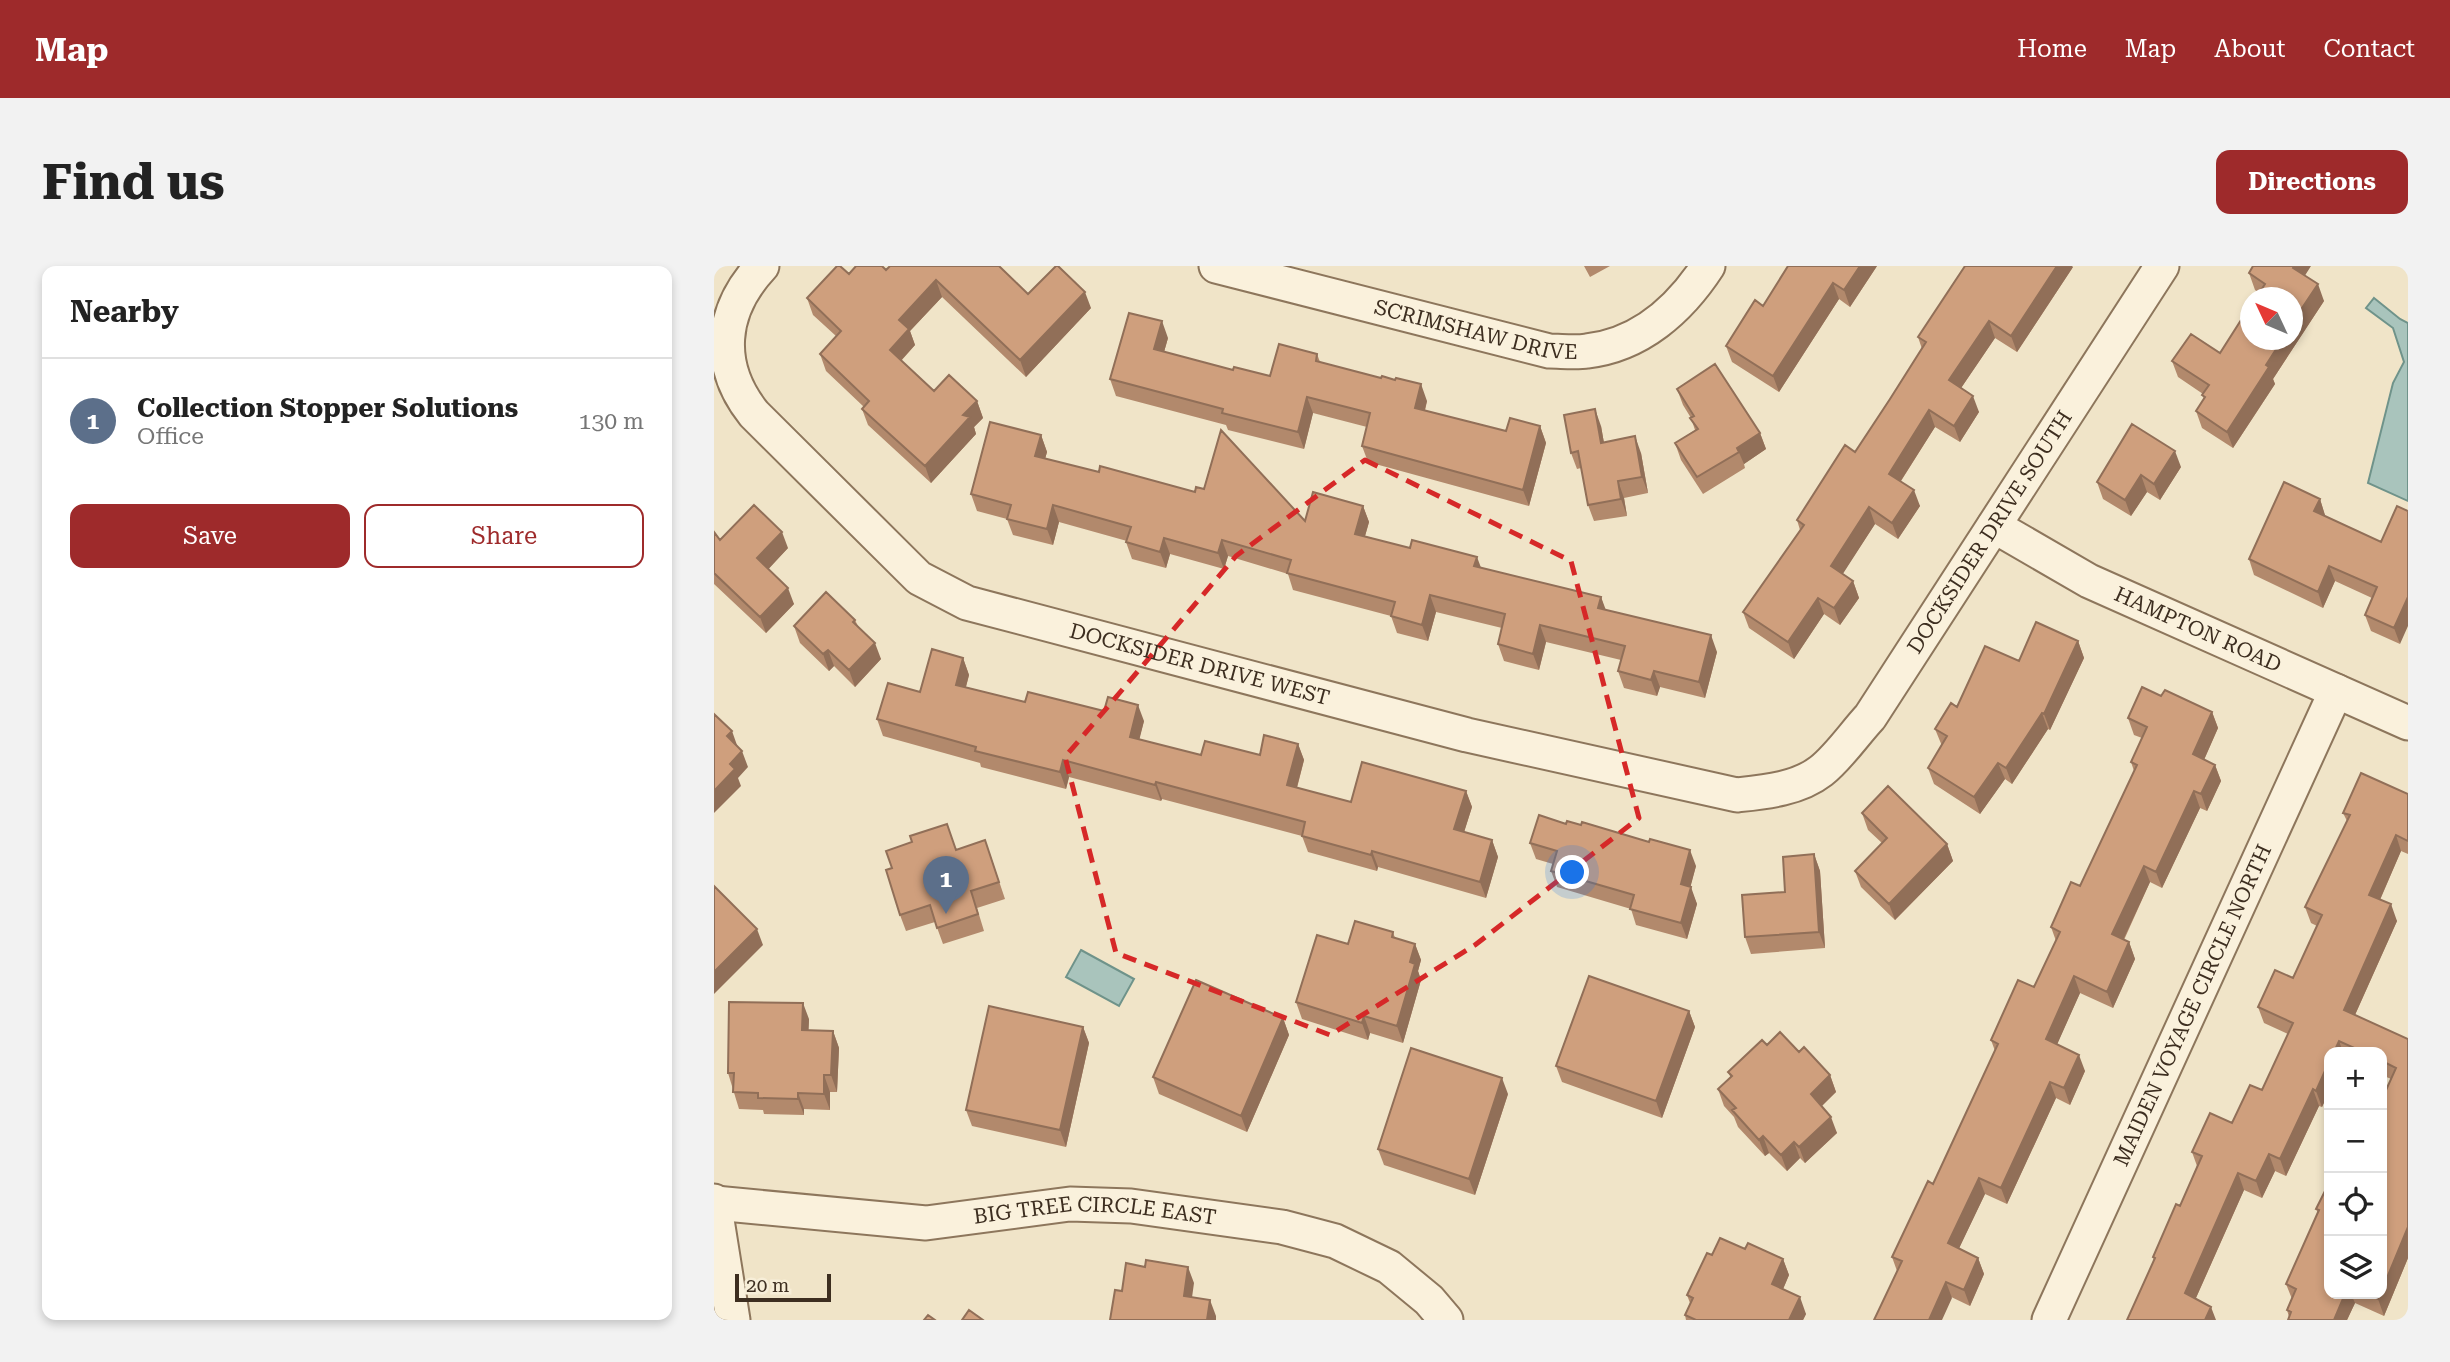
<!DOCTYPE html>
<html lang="en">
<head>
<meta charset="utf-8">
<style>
	:root { --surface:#fff; --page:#f2f2f2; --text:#222; --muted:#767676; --line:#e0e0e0; --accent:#9e2a2b }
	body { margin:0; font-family:"Roboto Serif",serif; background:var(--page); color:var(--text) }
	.controls { position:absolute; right:21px; bottom:21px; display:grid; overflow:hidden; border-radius:14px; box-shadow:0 4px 10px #0003 }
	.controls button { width:63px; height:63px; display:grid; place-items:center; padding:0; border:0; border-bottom:2px solid var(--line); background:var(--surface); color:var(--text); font:35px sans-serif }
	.compass { position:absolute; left:1526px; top:21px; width:63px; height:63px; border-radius:50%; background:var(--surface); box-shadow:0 4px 10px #0003; rotate:314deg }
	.scale { position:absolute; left:21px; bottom:18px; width:96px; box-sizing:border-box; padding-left:7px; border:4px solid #3d2e20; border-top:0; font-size:19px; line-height:24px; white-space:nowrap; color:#3d2e20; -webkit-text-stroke:5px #f7eed8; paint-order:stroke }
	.you { position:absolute; left:859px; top:607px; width:24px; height:24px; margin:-18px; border:5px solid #fff; border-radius:50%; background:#1a73e8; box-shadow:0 0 0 10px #1a73e833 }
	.badge { display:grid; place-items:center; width:46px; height:46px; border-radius:50%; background:var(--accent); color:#fff; font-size:23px; font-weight:700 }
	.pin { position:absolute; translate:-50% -58px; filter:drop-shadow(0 2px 4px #0008) }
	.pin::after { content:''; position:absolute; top:37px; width:24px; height:21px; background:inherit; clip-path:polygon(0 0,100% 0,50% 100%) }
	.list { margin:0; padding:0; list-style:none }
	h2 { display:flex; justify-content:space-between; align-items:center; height:91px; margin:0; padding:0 28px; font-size:30px }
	h2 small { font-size:23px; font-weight:400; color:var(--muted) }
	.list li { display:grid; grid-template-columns:46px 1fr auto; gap:21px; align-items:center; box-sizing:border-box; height:126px; padding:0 28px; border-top:2px solid var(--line) }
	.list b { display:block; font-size:26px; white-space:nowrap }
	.list p { margin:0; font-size:23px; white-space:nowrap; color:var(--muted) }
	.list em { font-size:23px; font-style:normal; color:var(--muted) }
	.actions { display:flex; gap:14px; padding:21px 28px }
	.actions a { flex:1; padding:16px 0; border:2px solid var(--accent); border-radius:14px; text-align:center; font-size:24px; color:var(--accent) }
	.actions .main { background:var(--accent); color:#fff }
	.icon { flex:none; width:38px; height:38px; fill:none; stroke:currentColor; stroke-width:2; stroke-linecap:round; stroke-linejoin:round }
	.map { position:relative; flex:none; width:1694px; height:1054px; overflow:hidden; border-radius:14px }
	header { display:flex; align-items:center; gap:42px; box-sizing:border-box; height:98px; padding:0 35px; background:var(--accent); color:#fff }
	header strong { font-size:33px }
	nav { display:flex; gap:38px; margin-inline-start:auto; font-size:24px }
	.intro { display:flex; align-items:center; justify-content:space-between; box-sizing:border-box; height:168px; padding:0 42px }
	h1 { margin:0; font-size:49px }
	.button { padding:18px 32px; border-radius:14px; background:var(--accent); color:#fff; font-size:24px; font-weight:700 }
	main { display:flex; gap:42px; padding:0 42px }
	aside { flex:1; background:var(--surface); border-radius:14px; box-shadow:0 4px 10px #0003 }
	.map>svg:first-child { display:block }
	.water { fill:#a9c4bc; stroke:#6f938a; stroke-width:2 }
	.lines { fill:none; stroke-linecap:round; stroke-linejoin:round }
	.street-casing { stroke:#8d765c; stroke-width:37 }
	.street { stroke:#faf1dc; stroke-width:33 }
	.wall { fill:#b2896c }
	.shaded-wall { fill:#916f58 }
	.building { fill:#cf9f7d; stroke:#916f58; stroke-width:2 }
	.marked { fill:none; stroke:#d62828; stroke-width:5; stroke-dasharray:14 9; stroke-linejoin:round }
	.labels { text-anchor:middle; stroke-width:5; stroke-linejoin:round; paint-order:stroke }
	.street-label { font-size:21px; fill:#3d2e20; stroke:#f7eed8 }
</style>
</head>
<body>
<header>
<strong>Map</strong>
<nav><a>Home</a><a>Map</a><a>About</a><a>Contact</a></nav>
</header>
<div class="intro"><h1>Find us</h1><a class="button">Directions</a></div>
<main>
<aside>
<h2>Nearby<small></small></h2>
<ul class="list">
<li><span class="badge" style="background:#5c6f8a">1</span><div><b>Collection Stopper Solutions</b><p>Office</p></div><em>130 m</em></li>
</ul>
<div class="actions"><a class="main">Save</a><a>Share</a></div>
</aside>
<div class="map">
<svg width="1694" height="1054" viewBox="0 0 1694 1054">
	<rect width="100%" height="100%" fill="#f0e4c8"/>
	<path class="water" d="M1660,32L1686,53L1694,57V235L1654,217L1679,117L1690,96L1679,62L1652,42Z
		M367,684L420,713L405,740L352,711Z"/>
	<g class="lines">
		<g class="street-casing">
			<g id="street">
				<path id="s1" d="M48,0C6,45 1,99 40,148L205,312L253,337L753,469L1023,529C1051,526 1084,523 1107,505C1124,492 1141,467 1156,451L1448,0"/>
				<path id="s2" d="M502,0L835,85C847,85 861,87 873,85C926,79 966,43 994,0"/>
				<path id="s3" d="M1280,260L1375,315L1694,457"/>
				<path d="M0,935L19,1054"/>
				<path id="s4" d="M1,937L212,957L356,938L417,940L568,961L621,975L675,1001L715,1034L732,1054"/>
				<path id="s5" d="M1335,1054L1622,425"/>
			</g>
		</g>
		<use href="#street" class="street"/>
	</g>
	<path class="wall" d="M870,0H896L876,11Z
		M1163,0L1136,41L1125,33L1065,126L1018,96L1012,80L1049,40Z
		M1359,1L1303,86L1281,72L1247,122L1265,146L1246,176L1221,161L1187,215L1206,240L1184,273L1161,258L1128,308L1139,315L1145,332L1126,359L1110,348L1080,393L1035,362L1029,346L1086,264L1083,254L1141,186L1208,83L1204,71Z
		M172,4L314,28L377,42L312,111L228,31L196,65L201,79L187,95L220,125L263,135L269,152L260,161L262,168L217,217L154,159L148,143L150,141L112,105L106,88L122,70L99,49L93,32L135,8Z
		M1535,7L1591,10L1610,35L1559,113L1561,118L1519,182L1488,162L1482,145L1490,133L1488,129L1489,128L1464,111L1458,95L1506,87L1545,27L1541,24Z
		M454,72L450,86L519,104L556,110L603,88L606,96L713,135L711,145L792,165L826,160L832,177L815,240L654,196L648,180L653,161L599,147L590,183L514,164L512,159L402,130L396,113Z
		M963,123L1046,167L1052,183L1030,198L1031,202L989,228L967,194L961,177L981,164L977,152L969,139Z
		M887,160L890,177L927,187L934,227L910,232L913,250L880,255L874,239L867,202L863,203L857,187Z
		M327,169L333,186L331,193L591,255L649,240L655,256L651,270L767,302L887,331L891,344L1003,386L991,432L946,421L943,430L910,422L904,405L907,394L832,376L825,404L790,395L784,378L788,362L722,346L714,375L683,367L677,350L579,324L574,308L514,290L510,303L456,288L452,302L418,293L412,276L413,275L345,256L339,279L299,269L293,253L263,245L257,228Z
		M1467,201L1446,234L1433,226L1417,250L1389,233L1383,216Z
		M1606,233L1611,250L1667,276L1686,378L1657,365L1651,349L1658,332L1621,315L1609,342L1540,309L1535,293Z
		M0,266L6,274L74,282L54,303L80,338L52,367L0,318Z
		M141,354L144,360L167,393L141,421L120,400L115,405L86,377L80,360Z
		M1364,375L1370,392L1336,464L1334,463L1298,518L1291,513L1266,548L1220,518L1214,502L1228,480L1221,463L1243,441L1305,395Z
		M249,392L255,409L252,421L311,436L430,455L425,473L487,489H546L584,478L590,494L583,522L637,536L752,525L758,541L750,566L778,574L784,591L772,632L664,601L663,605L594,586L588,570L448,533L447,535L355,511L352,523L267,501L266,497L169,470L163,453L206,426Z
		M1447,430L1498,446L1504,462L1490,494L1501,499L1507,515L1493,545L1486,542L1448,622L1436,616L1410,674L1415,676L1421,693L1399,742L1366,727L1343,778L1371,805L1356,839L1342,832L1293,938L1271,928L1245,982L1264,992L1270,1008L1256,1040L1183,1005L1178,991L1219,918L1281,785L1277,774L1320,721L1342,675L1337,661L1366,620L1420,505L1417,496L1428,472L1420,469L1414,452Z
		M1694,528V588L1687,585L1666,634L1683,655L1641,749L1694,773V992L1670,1050L1641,1037L1633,1054H1574L1575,1051L1573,1044L1578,1033L1572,1018L1604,947L1602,943L1614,919L1615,1028H1668L1677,813L1668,809V786H1615V826L1608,841L1605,840L1572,910L1561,905L1548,932L1530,924L1482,1032L1502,1054L1440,995L1439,991L1466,940L1483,900L1478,886L1518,857L1548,824L1574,768L1550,757L1544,741L1579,712L1603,660L1597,657L1591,641L1633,555L1629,547Z
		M1148,547L1233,578L1239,595L1181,654L1147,621L1141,605L1168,577L1154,564Z
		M816,577L982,600L976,621L983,638L973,673L922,659L917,643L843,621L837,605L839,598L822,593Z
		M242,584L277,591L291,633L263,642L270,665L229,678L221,656L192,665L186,649Z
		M1100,588L1106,605L1111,682L1037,688L1031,671L1071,626Z
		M679,666L681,672L701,678L707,694L704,705L707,714L689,777L656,767L654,774L588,753L582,736Z
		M975,745L981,761L948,852L848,816L842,800Z
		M569,752L575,769L533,866L445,828L439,811Z
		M95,753L94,765H119L125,782L123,826H116V844L90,843V849L50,848L49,844L25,843L14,807Z
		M369,761L375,777L352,881L258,860L252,844Z
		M1053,779L1085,786L1116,809L1122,826L1107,840L1123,867L1091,897L1086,892L1073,905L1055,887L1051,890L1024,861L1020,851L1010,840L1004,823L1017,812L1014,806Z
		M794,828L761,929L670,899L664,883Z
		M1031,983L1069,993L1075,1009L1069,1023L1092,1048L1089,1054H972L971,1049L976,1037L973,1029L998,989Z"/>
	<path class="shaded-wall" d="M1146,0H1163L1136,41L1130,24Z
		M1343,0H1358L1359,1L1303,86L1297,70Z
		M1580,0H1597L1585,19L1579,2Z
		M222,14L228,31L196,65L201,79L182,100L176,84L185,54Z
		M1119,17L1125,33L1065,126L1059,110Z
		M1604,18L1610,35L1559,113L1561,118L1519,182L1513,166L1552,99L1568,74H1578V57Z
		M371,26L377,42L312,111L306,94Z
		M448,55L454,72L446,100L440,83Z
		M1275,55L1281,72L1241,131L1235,114Z
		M707,118L713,135L707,158L701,142Z
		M1259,130L1265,146L1246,176L1240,160Z
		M593,131L599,147L590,183L584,166Z
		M263,135L269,152L260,161L262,168L217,217L211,200L249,149Z
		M881,143L887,160L893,194L887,177Z
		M1215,144L1221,161L1181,224L1175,208Z
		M826,160L832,177L815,240L809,224Z
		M1046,167L1052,183L1030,198L1023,182Z
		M327,169L333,186L327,207L321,190Z
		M921,170L927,187L934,227L928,211Z
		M1461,185L1467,201L1446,234L1440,218Z
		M1427,209L1433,226L1417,250L1411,234Z
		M904,215L910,232L913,250L907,233Z
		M1200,224L1206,240L1184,273L1178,257Z
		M1606,233L1611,249L1606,261L1600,245Z
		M339,239L345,256L339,279L333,263Z
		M649,240L655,256L647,284L641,268Z
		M1155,241L1161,258L1123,317L1117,300Z
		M68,266L74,282L49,309L43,292Z
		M450,272L456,288L452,302L446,286Z
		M508,274L514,290L510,303L504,287Z
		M763,291L769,307L760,300Z
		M1615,300L1621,315L1609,342L1604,326Z
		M1139,315L1145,332L1126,359L1120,342Z
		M74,322L80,338L52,367L46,351Z
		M716,329L722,346L714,375L708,359Z
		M887,331L893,347L884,342Z
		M1694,331V360L1686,378L1680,362Z
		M1104,332L1110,348L1080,393L1074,376Z
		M826,359L832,376L825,404L819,388Z
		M997,369L1003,386L991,432L985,416Z
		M1364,375L1370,392L1336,464L1330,448Z
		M161,377L167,393L141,421L135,404Z
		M114,384L120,400L115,405L109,388Z
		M249,392L255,409L248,435L242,419Z
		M940,405L946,421L943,430L937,414Z
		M424,439L430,455L422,487L416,471Z
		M1498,446L1504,462L1485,505L1479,488Z
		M1328,447L1334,463L1298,518L1292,502Z
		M18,465L24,482L13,470Z
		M584,478L590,494L579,536L573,519Z
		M28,485L34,501L24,512L27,520L0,547V525L16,498Z
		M349,494L355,511L352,523L346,506Z
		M1284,497L1291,513L1266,548L1260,531Z
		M1501,499L1507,515L1493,545L1487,528Z
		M442,516L448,533L447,535L441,519Z
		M752,525L758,541L746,579L740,563Z
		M1480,525L1486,542L1448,622L1442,606Z
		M1682,569L1687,585L1661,645L1655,629Z
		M778,574L784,591L772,632L766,616Z
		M1233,578L1239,595L1181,654L1175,638Z
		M976,584L982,600L973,634L967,618Z
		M658,585L664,601L663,605L657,589Z
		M1100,588L1106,605L1111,682L1105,666Z
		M1430,600L1436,616L1404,685L1398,668Z
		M977,621L983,638L973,673L967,657Z
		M1677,638L1683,655L1636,760L1630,744Z
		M43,663L49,679L0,728V706Z
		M1415,676L1421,693L1399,742L1393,726Z
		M701,678L707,694L704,705L707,714L689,777L683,760L696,696Z
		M1360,710L1366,727L1338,790L1332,773Z
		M89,737L95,753L94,781L88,764Z
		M975,745L981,761L948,852L942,835Z
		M650,750L656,767L654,774L648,757Z
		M569,752L575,769L533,866L527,850Z
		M369,761L375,777L352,881L346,864Z
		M119,765L125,782L123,826L117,809Z
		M1625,775L1629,786H1620Z
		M1365,789L1371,805L1356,839L1350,822Z
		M1615,796V826L1608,841L1602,825Z
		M110,809L116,826V844L110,828Z
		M1116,809L1122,826L1103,845L1097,828Z
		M788,812L794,828L761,929L755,913Z
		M1336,816L1342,832L1293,938L1287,922Z
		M1599,823L1605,840L1572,910L1566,893Z
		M84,827L90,843V849L84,833Z
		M1117,851L1123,867L1091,897L1085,881Z
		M1049,870L1055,887L1051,890L1045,874Z
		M1080,876L1086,892L1073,905L1067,889Z
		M1555,888L1561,905L1548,932L1542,915Z
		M1524,907L1530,924L1477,1043L1471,1027Z
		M1265,912L1271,928L1240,993L1234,977Z
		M1694,961V992L1670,1050L1664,1033L1666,1028H1668V1024Z
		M1264,992L1270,1008L1256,1040L1250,1024Z
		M1069,993L1075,1009L1064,1035L1058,1018Z
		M474,1001L480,1017L476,1046L470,1030Z
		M1232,1016L1238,1032L1228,1054H1215Z
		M1631,1028H1637L1641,1037L1633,1054H1620Z
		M1086,1031L1092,1048L1089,1054H1075Z
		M496,1034L502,1050V1054H493Z
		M1497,1041L1502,1054H1491Z"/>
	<path class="building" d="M123,0H126L135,8L142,0H168L172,4L176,0H285L314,28L342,0H344L371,26L306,94L222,14L185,54L195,63L176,84L220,125L235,109L263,135L249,149L256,151L211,200L148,143L155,135L106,88L127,65L93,32Z
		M1074,0H1146L1130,24L1119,17L1059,110L1012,80L1041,34L1049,40Z
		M1251,0H1343L1297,70L1275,55L1235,114L1259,130L1240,160L1215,144L1175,208L1200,224L1178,257L1155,241L1117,300L1139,315L1120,342L1104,332L1074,376L1029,346L1090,259L1083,254L1131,179L1141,186L1176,133L1212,76L1204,71Z
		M1539,0H1580L1579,2L1604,18L1578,57V32H1542L1551,18L1535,7Z
		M1536,40V74H1568L1552,99L1555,101L1513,166L1482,145L1491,131L1488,129L1495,119L1458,95L1477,68L1506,87Z
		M415,47L448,55L440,83L519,104L520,101L556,110L565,78L603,88L602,95L667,112L668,110L681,114L682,112L707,118L701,142L792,165L796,152L826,160L809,224L648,180L656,147L593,131L584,166L508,147L509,143L396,113Z
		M1001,98L1046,167L1023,182L1025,186L983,211L961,177L984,163L976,152L980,150L963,123Z
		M881,143L887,177L921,170L928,211L904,215L907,233L874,239L864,185L857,187L850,149Z
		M276,156L327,169L321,190L385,206L386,200L481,226L482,221L490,223L507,164L591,255L599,226L649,240L641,268L696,282L698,274L763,291L760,300L887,331L884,342L997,369L985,416L940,405L937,414L904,405L911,380L826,359L819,388L784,378L791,348L716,329L708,359L677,350L681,336L573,307L577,294L508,274L504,287L450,272L446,286L412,276L417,261L339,239L333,263L293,253L297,239L257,228Z
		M1418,158L1461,185L1440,218L1427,209L1411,234L1383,216Z
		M1570,216L1606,233L1600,245L1667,276L1683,240L1694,245V331L1680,362L1651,349L1663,321L1615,300L1604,326L1535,293Z
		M40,239L68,266L43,292L74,322L46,351L0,307V266L6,274Z
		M112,326L141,354L139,356L161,377L135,404L114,384L109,388L80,360Z
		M1322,356L1364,375L1330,448L1328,447L1292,502L1284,497L1260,531L1214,502L1233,470L1221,463L1237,437L1243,441L1271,380L1305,395Z
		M218,383L249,392L242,419L311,436L314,426L390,445L394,431L424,439L416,471L487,489L491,475L546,489L550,469L584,478L573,519L637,536L648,496L752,525L740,563L778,574L766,616L658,585L657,589L588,570L591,556L442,516L441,519L349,494L346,506L261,485L262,481L163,453L174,417L206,426Z
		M1428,421L1447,430L1451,424L1498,446L1479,488L1501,499L1487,528L1480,525L1442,606L1430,600L1398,668L1415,676L1393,726L1360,710L1332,773L1365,789L1350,822L1336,816L1287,922L1265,912L1234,977L1264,992L1250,1024L1232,1016L1215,1054H1160L1188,995L1178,991L1214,915L1219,918L1284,778L1277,774L1304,714L1320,721L1346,666L1337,661L1357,616L1366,620L1423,499L1417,496L1433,461L1414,452Z
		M0,448L18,465L13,470L28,485L16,498L21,503L0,525Z
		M1647,507L1694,528V575L1682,569L1655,629L1677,638L1630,744L1694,773V961L1668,1024V833L1682,802L1668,795V786H1649L1625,775L1620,786H1615V796L1602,825L1599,823L1566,893L1555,888L1542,915L1524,907L1471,1027L1497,1041L1491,1054H1413L1441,992L1439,991L1462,938L1466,940L1488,890L1478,886L1496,847L1518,857L1536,819L1548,824L1579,757L1544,741L1561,704L1579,712L1608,649L1591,641L1636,549L1629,547Z
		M1174,520L1233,578L1175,638L1141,605L1173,572L1148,547Z
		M825,549L852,558L853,555L867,559L868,556L935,576L936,573L976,584L967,618L977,621L967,657L916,643L920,629L837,605L843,585L816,577Z
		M233,558L242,584L271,574L285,616L257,625L264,648L223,662L216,639L186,649L172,604L178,602L172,585L198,576L196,570Z
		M1100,588L1105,666L1031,671L1028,629L1071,626L1069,591Z
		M0,620L43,663L0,706Z
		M641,655L679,666L678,671L701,678L696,696L701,698L683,760L650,750L648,757L582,736L603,669L634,678Z
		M875,710L975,745L942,835L842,800Z
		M482,714L569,752L527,850L439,811Z
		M15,736L89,737L88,764L119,765L117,809H110V828L84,827V833L44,832V827L19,826L20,807H14Z
		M275,740L369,761L346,864L252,844Z
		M1066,766L1085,786L1090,781L1116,809L1097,828L1117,851L1085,881L1080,876L1067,889L1049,870L1045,874L1018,844L1022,842L1004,823L1018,810L1014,806L1048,774L1053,779Z
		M697,782L788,812L755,913L664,883Z
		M1614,919H1615V1028H1631L1620,1054H1574L1577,1046L1573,1044L1582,1023L1572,1018L1605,944L1602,943Z
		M1006,972L1031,983L1034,977L1069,993L1058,1018L1086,1031L1075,1054H982L971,1049L979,1032L973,1029L993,987L998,989Z
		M432,994L474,1001L470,1030L496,1034L493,1054H396L401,1024L408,1025L412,997L431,1001Z
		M1651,1028H1666L1664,1033Z
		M255,1044L269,1054H248Z
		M214,1049L221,1054H210Z"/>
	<path class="marked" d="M651,194L857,295L925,552L761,679L616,769L402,687L351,491L522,290Z"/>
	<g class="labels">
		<g class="street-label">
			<text dy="7" stroke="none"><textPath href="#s2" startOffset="268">SCRIMSHAW DRIVE</textPath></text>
			<text dy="7" stroke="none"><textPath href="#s1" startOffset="1626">DOCKSIDER DRIVE SOUTH</textPath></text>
			<text dy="7" stroke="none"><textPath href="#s3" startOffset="229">HAMPTON ROAD</textPath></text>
			<text dy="7" stroke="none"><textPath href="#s1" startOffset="691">DOCKSIDER DRIVE WEST</textPath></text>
			<text dy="7" stroke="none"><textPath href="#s5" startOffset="346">MAIDEN VOYAGE CIRCLE NORTH</textPath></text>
			<text dy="7" stroke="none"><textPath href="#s4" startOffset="382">BIG TREE CIRCLE EAST</textPath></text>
		</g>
	</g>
</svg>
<div class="controls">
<button>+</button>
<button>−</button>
<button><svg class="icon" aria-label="locate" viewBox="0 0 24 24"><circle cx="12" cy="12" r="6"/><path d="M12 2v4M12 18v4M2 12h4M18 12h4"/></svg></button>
<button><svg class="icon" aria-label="layers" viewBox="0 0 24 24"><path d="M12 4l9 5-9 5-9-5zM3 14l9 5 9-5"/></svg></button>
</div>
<svg class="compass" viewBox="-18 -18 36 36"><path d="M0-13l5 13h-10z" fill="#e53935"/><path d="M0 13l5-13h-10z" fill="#767676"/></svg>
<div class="scale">20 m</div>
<div class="you"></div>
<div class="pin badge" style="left:232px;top:648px;background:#5c6f8a">1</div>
</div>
</main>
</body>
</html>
